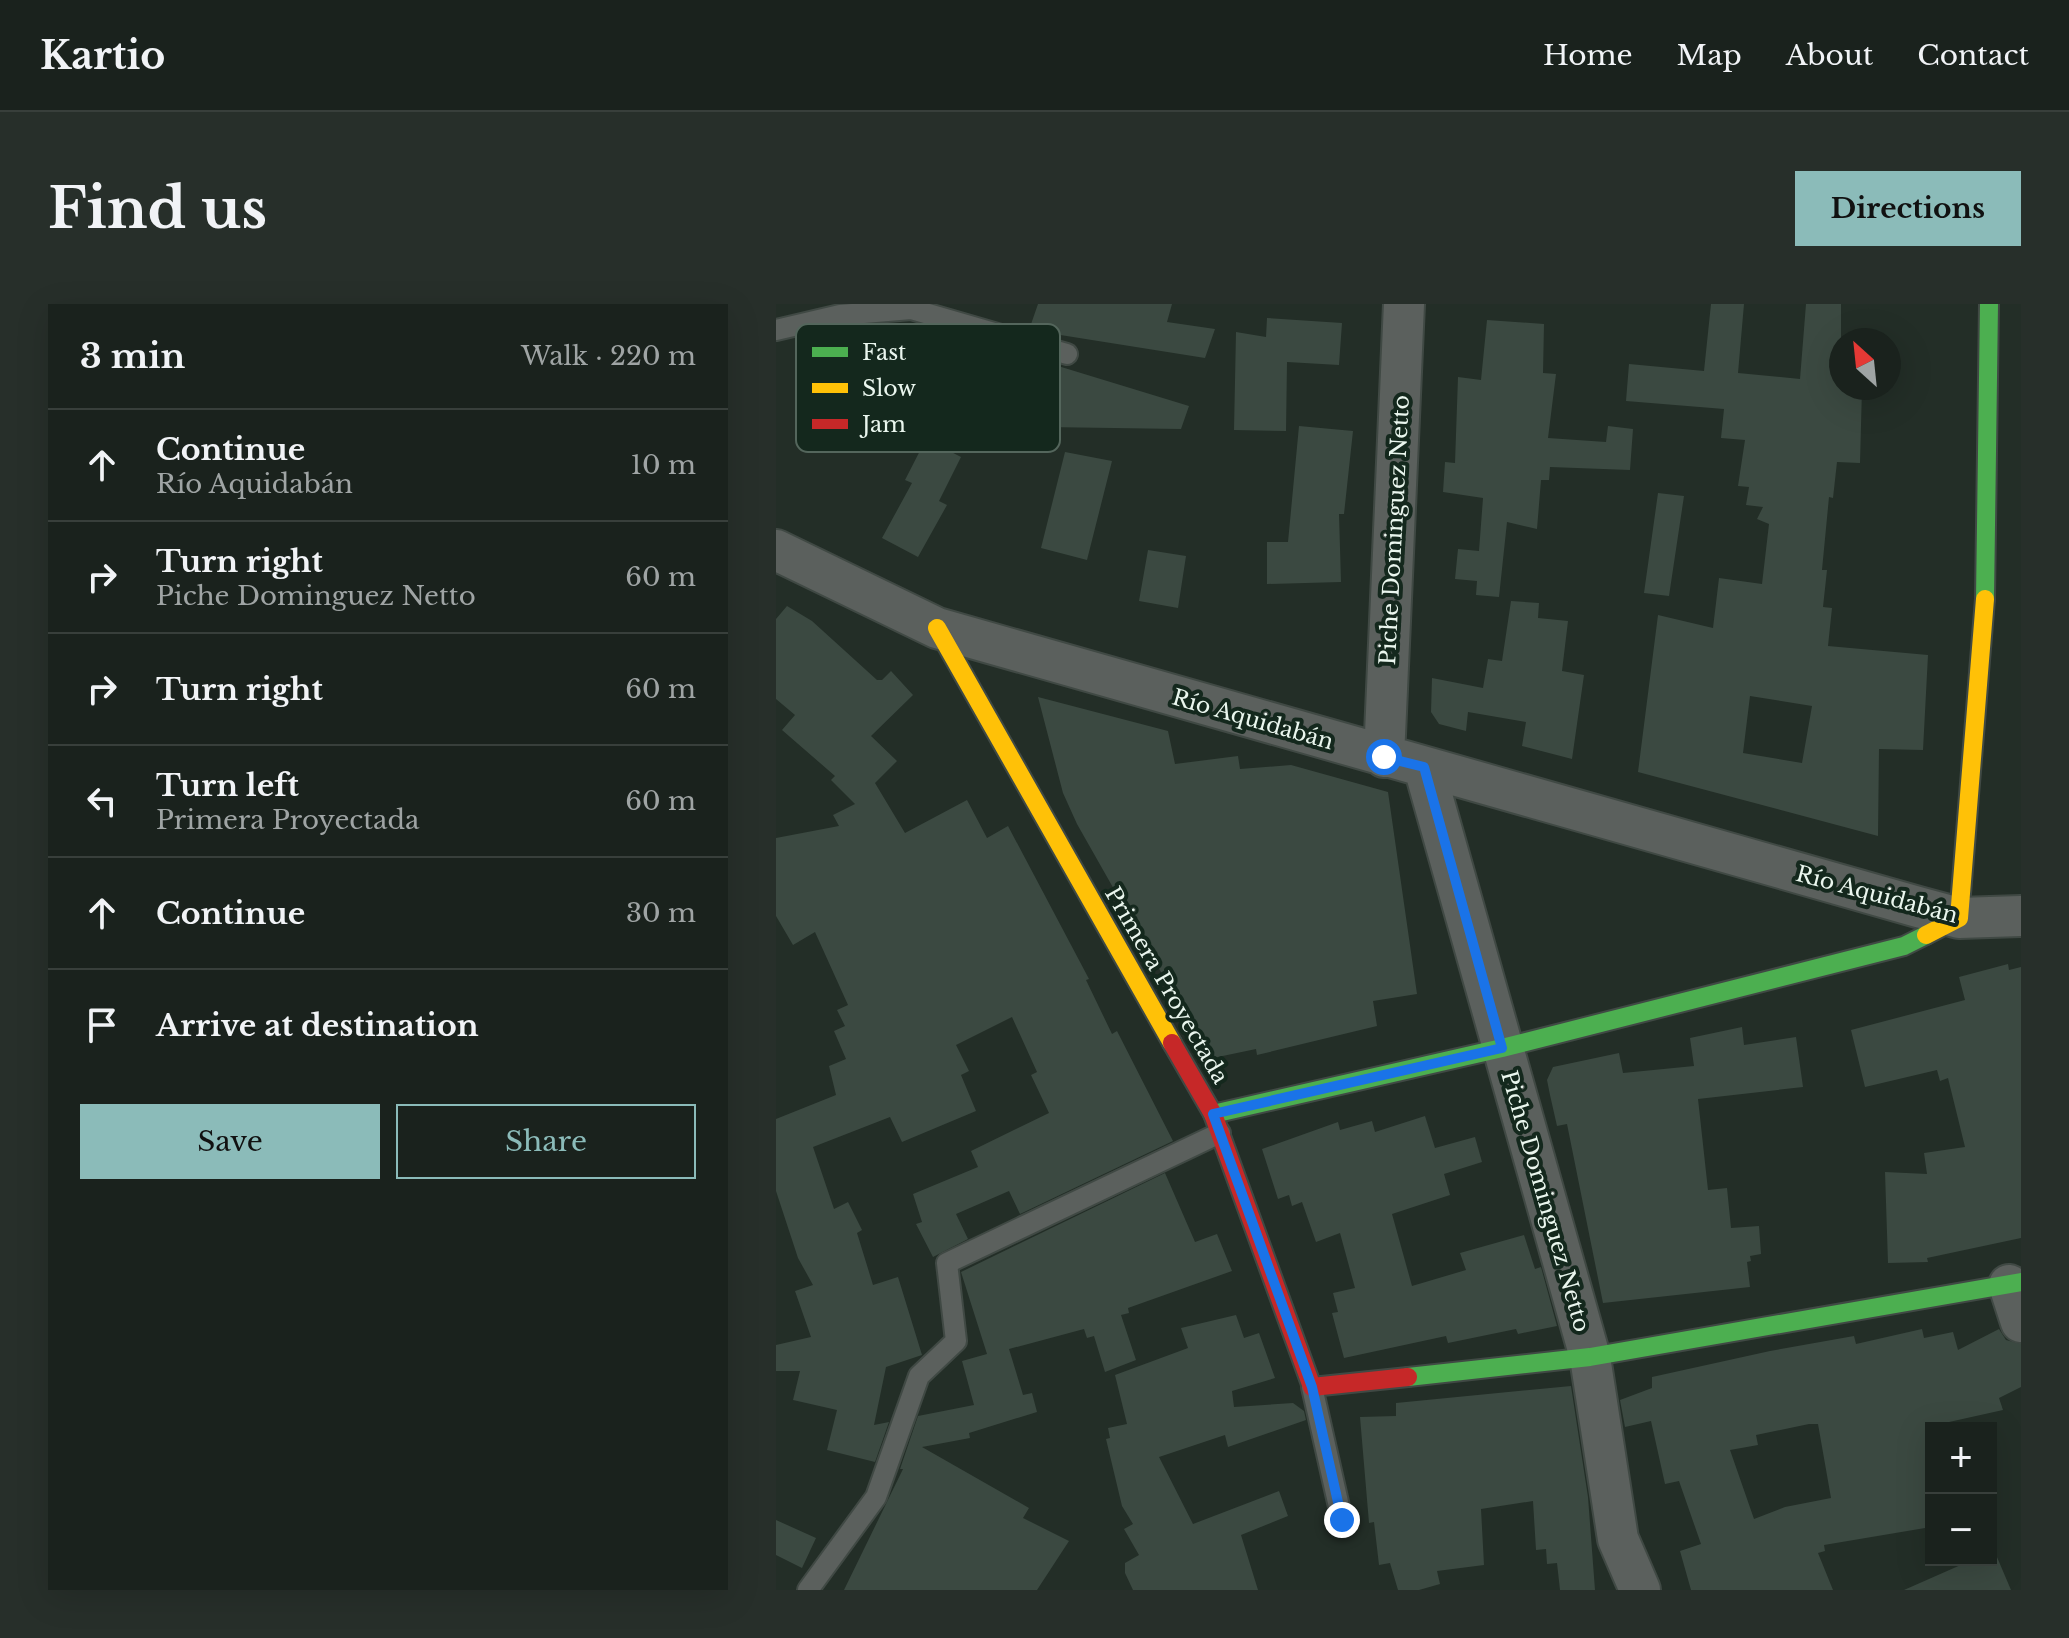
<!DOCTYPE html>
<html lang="en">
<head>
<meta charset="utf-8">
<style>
	:root { --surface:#1a221d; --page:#272f2a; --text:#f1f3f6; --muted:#9fa4a4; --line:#383f3b; --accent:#8bbbb9 }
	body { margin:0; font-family:"Libre Baskerville",serif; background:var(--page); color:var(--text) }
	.controls { position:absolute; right:24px; bottom:24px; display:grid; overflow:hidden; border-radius:0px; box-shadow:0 8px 32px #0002 }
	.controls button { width:72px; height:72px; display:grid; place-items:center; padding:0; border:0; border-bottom:2px solid var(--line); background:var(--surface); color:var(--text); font:40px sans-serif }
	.compass { position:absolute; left:1053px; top:24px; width:72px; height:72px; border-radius:50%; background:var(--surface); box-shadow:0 8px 32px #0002; rotate:333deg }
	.stop { position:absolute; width:24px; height:24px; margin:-18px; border:6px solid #1a73e8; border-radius:50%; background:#fff }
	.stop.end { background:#1a73e8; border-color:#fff; box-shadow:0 2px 8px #0008 }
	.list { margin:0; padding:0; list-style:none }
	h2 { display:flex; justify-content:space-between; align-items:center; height:104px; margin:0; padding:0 32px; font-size:34px }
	h2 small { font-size:26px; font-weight:400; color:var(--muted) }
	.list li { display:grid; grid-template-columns:52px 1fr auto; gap:24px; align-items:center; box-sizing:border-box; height:112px; padding:0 32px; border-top:2px solid var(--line) }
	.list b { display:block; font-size:30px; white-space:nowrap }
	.list p { margin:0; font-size:26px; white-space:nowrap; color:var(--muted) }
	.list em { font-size:26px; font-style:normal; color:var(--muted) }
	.actions { display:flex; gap:16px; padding:24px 32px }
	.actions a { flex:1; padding:18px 0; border:2px solid var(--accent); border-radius:0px; text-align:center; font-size:28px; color:var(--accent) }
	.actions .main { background:var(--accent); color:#111 }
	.icon { flex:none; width:44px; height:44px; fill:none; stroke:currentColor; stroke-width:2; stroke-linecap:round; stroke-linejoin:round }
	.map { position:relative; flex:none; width:1245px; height:1286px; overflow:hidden; border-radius:0px }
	header { display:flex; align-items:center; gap:48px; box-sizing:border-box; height:112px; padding:0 40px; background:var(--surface); border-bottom:2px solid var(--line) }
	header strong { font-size:38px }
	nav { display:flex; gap:44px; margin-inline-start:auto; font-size:28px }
	.intro { display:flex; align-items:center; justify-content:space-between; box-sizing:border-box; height:192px; padding:0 48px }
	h1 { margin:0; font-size:56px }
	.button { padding:20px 36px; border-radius:0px; background:var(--accent); color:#111; font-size:28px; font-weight:700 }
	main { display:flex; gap:48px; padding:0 48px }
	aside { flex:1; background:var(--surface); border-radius:0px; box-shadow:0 8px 32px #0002 }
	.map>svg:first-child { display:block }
	.building { fill:#3b4941; fill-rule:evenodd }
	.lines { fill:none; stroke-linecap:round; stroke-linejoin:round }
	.lane-casing { stroke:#404944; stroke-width:24 }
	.street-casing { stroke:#404944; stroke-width:44 }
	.fast-casing { stroke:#404944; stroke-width:22 }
	.slow-casing { stroke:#404944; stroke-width:22 }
	.jam-casing { stroke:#404944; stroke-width:22 }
	.lane { stroke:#5b605d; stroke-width:20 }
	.street { stroke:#5b605d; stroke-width:40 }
	.fast { stroke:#4caf50; stroke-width:18 }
	.slow { stroke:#ffc107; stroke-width:18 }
	.jam { stroke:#c62828; stroke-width:18 }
	.route { stroke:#1a73e8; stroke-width:10 }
	.labels { text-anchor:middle; stroke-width:8; stroke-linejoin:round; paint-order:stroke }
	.street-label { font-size:22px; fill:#eaf6ee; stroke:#14281d }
	.key { fill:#14281d; stroke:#54665c; stroke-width:2 }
	.key-label { font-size:22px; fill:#eaf6ee }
</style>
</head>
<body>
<header>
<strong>Kartio</strong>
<nav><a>Home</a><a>Map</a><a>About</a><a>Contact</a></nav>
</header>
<div class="intro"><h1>Find us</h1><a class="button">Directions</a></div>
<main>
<aside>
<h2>3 min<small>Walk · 220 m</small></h2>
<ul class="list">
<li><svg class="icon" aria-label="ahead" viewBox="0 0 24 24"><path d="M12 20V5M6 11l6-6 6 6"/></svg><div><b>Continue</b><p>Río Aquidabán</p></div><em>10 m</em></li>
<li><svg class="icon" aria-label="right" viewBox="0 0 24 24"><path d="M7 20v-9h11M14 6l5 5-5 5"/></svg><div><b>Turn right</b><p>Piche Dominguez Netto</p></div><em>60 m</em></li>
<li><svg class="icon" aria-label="right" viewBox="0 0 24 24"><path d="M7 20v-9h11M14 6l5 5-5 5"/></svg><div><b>Turn right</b></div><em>60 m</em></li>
<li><svg class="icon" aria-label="left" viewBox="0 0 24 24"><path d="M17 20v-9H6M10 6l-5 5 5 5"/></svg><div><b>Turn left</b><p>Primera Proyectada</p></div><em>60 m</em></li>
<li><svg class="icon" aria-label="ahead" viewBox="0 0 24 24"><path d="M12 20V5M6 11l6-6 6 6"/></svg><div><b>Continue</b></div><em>30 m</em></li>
<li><svg class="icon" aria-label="arrive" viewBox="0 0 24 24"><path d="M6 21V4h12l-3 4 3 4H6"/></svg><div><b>Arrive at destination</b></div></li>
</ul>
<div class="actions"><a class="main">Save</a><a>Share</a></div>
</aside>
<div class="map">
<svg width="1245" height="1286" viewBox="0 0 1245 1286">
	<rect width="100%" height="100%" fill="#232e27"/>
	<path class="building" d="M262,0H396L391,18L439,25L429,54L253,26Z
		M935,0H968L962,69L1024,75L1030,0H1065V84H1086L1084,159L1061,158L1057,194L1053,193L1046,266H1051L1047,303L1056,304L1052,342L1152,351L1147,446L1103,445L1102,532L862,468L882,311L937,324L943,274L986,280L993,220L981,215L987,203L970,201L973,183L962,182L969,136L945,134L948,105L850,97L853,60L928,67ZM974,392L1036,402L1026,459L967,449Z
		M491,14L566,19L563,61L511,58L510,127L458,126L460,28L490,33Z
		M711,16L768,20L767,69L780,70L772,134L830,138L832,122L857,125L854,166L774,163L773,176H765L761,225L731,218L723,293L700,291L701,277L679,275L682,245L703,247L707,194L667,188L669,158L679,159L682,73L705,76Z
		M246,51L413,102L405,125L269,123L268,132L245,123L218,110Z
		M523,122L577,127L568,210H563L565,278L491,280V238H512Z
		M150,135L185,153L163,197L171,201L142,253L106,234L136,179L129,176Z
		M289,148L336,157L311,256L265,244Z
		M882,189L908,192L893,292L868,289Z
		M372,246L410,252L402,304L363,297Z
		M735,297L763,299L762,314L792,317L786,367L808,371L796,455L746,442L750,418L692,408L690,427L663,420L655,408L656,374L707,384L712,355L726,357Z
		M11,302L36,317L101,376H106L115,367L137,391L95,432L121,457L99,479L129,529L191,496L211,534L232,522L313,675L310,676L336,730L341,727L397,837L244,910L233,887L180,910L192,935L157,953L140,920L146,918L137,890L202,863L195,847L273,809L255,771L261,768L236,713L180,741L193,767L185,771L200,807L126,838L114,813L37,843L58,905L72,898L86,926L81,929L97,981L122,973L146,1051L110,1063L98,1121L113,1118L99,1158L51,1146L61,1106L17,1096L24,1067H0V1041L35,1033L19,987L37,981L22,954L0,887V815L60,791L53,762L70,755L58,727L69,722L61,706L72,701L39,628L17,641L0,612V534L63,522L57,511L79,500L55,476L59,472L6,426L19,411L0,395V315Z
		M262,393L392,427L399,460L462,452L464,465L515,461L612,488L641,690L597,697L601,722L481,751L480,745L437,754L436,749L432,751L301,520L287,489Z
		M1232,660L1233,666L1245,663V934L1151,954L1152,958L1112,959L1109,868L1151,870L1148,849L1189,843L1172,774L1164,777L1161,766L1089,783L1075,726L1189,696L1183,673Z
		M966,723L968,741L1020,733L1027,783L922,795L932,886L951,884L955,924L983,922L985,950L974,952L975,957L971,958L974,983L827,999L791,820L781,822L774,791L771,776L777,763L843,749L847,769L918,762L914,734Z
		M649,812L659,844L699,833L706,858L668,870L674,891L616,910L636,982L690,966L684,949L748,931L759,965L765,963L781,1022L742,1030L740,1025L672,1039L670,1032L568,1054L556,1009L562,1008L557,989L579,984L564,929L540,938L526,898L516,902L513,891L502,895L486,845L562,818L564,826L596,817L599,828Z
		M389,869L419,938L441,930L456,967L352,1004L353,1009L345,1011L360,1056L329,1068L318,1032L311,1034L308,1025L233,1045L247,1091L256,1089L261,1108L193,1129L194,1134L146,1143L253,1204L247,1214L293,1237L261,1286H68L127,1165H124L142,1112L198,1101L186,1057L211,1050L185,968Z
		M460,1011L468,1034L483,1029L499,1074L456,1087L458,1103L517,1099L528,1107L530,1116L452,1143L449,1131L383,1153L417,1220L503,1187L512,1212L465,1231L482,1286H357L349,1269V1259L363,1251L348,1225L357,1220L346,1202L330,1135L334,1134L332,1124L351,1120L339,1071L412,1044L405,1024Z
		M1146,1025L1148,1034L1177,1028L1182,1046L1223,1025L1230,1036L1245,1040V1083L1223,1094L1227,1106L1155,1122V1223L1048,1241L1049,1247L1042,1249L1057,1286H915L904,1247L925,1240L903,1177L889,1180L875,1117L849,1123L844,1096L876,1084V1073L994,1047L1078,1032L1080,1040ZM1033,1120H1042L1055,1194L1009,1203L978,1215L954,1146L982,1141L980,1131Z
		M795,1082L812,1193L819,1286H784L781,1259L771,1260L770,1245L760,1246L757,1197L705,1205L708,1261L661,1267L664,1280L643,1286H622L614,1259L603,1261L598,1218L593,1219L584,1113L620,1112V1099Z
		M0,1216L40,1234L26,1264L0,1251Z
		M1218,1246L1235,1286H1128L1196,1256H1215Z"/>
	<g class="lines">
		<g class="lane-casing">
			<path id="lane" d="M0,26L64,11L135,5L291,50
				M536,1083L566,1216
				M32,1286L100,1193L143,1072L180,1037L171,959L444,829"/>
		</g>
		<g class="street-casing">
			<path id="street" d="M0,246L161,324L1142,603L1183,614L1245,612
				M608,453L628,0
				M648,463L814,1053L842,1235L864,1286
				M1233,981L1245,1018"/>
		</g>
		<g class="fast-casing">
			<path id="fast" d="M1209,295L1213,0
				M437,810L726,744L1128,642L1150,631
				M632,1073L814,1053L1245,978"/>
		</g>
		<g class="slow-casing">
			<path id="slow" d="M161,324L396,739
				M1150,631L1183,614L1209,295"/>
		</g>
		<g class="jam-casing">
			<path id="jam" d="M396,739L437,810L536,1083L632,1073"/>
		</g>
		<use href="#lane" class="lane"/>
		<use href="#street" class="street"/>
		<use href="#fast" class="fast"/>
		<use href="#slow" class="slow"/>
		<use href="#jam" class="jam"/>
	</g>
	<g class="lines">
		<path class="route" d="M566,1216L536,1083L437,810L726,744L648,463L608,453"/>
	</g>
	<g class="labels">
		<g class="street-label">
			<text transform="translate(618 226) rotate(-87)" y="8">Piche Dominguez Netto</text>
			<text transform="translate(477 415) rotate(16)" y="8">Río Aquidabán</text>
			<text transform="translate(1101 590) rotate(15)" y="8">Río Aquidabán</text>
			<text transform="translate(391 681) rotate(60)" y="8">Primera Proyectada</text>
			<text transform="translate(770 897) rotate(74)" y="8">Piche Dominguez Netto</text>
		</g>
	</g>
	<rect x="20" y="20" width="264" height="128" rx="12" class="key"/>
	<rect x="36" y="43" width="36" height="10" fill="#4caf50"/>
	<rect x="36" y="79" width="36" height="10" fill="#ffc107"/>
	<rect x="36" y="115" width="36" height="10" fill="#c62828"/>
	<g class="key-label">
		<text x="86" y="56">Fast</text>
		<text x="86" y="92">Slow</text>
		<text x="86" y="128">Jam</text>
	</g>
</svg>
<div class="controls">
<button>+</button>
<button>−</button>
</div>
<svg class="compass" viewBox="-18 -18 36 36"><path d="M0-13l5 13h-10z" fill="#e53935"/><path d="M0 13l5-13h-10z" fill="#9fa4a4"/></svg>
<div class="stop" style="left:608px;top:453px"></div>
<div class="stop end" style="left:566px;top:1216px"></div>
</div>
</main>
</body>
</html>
